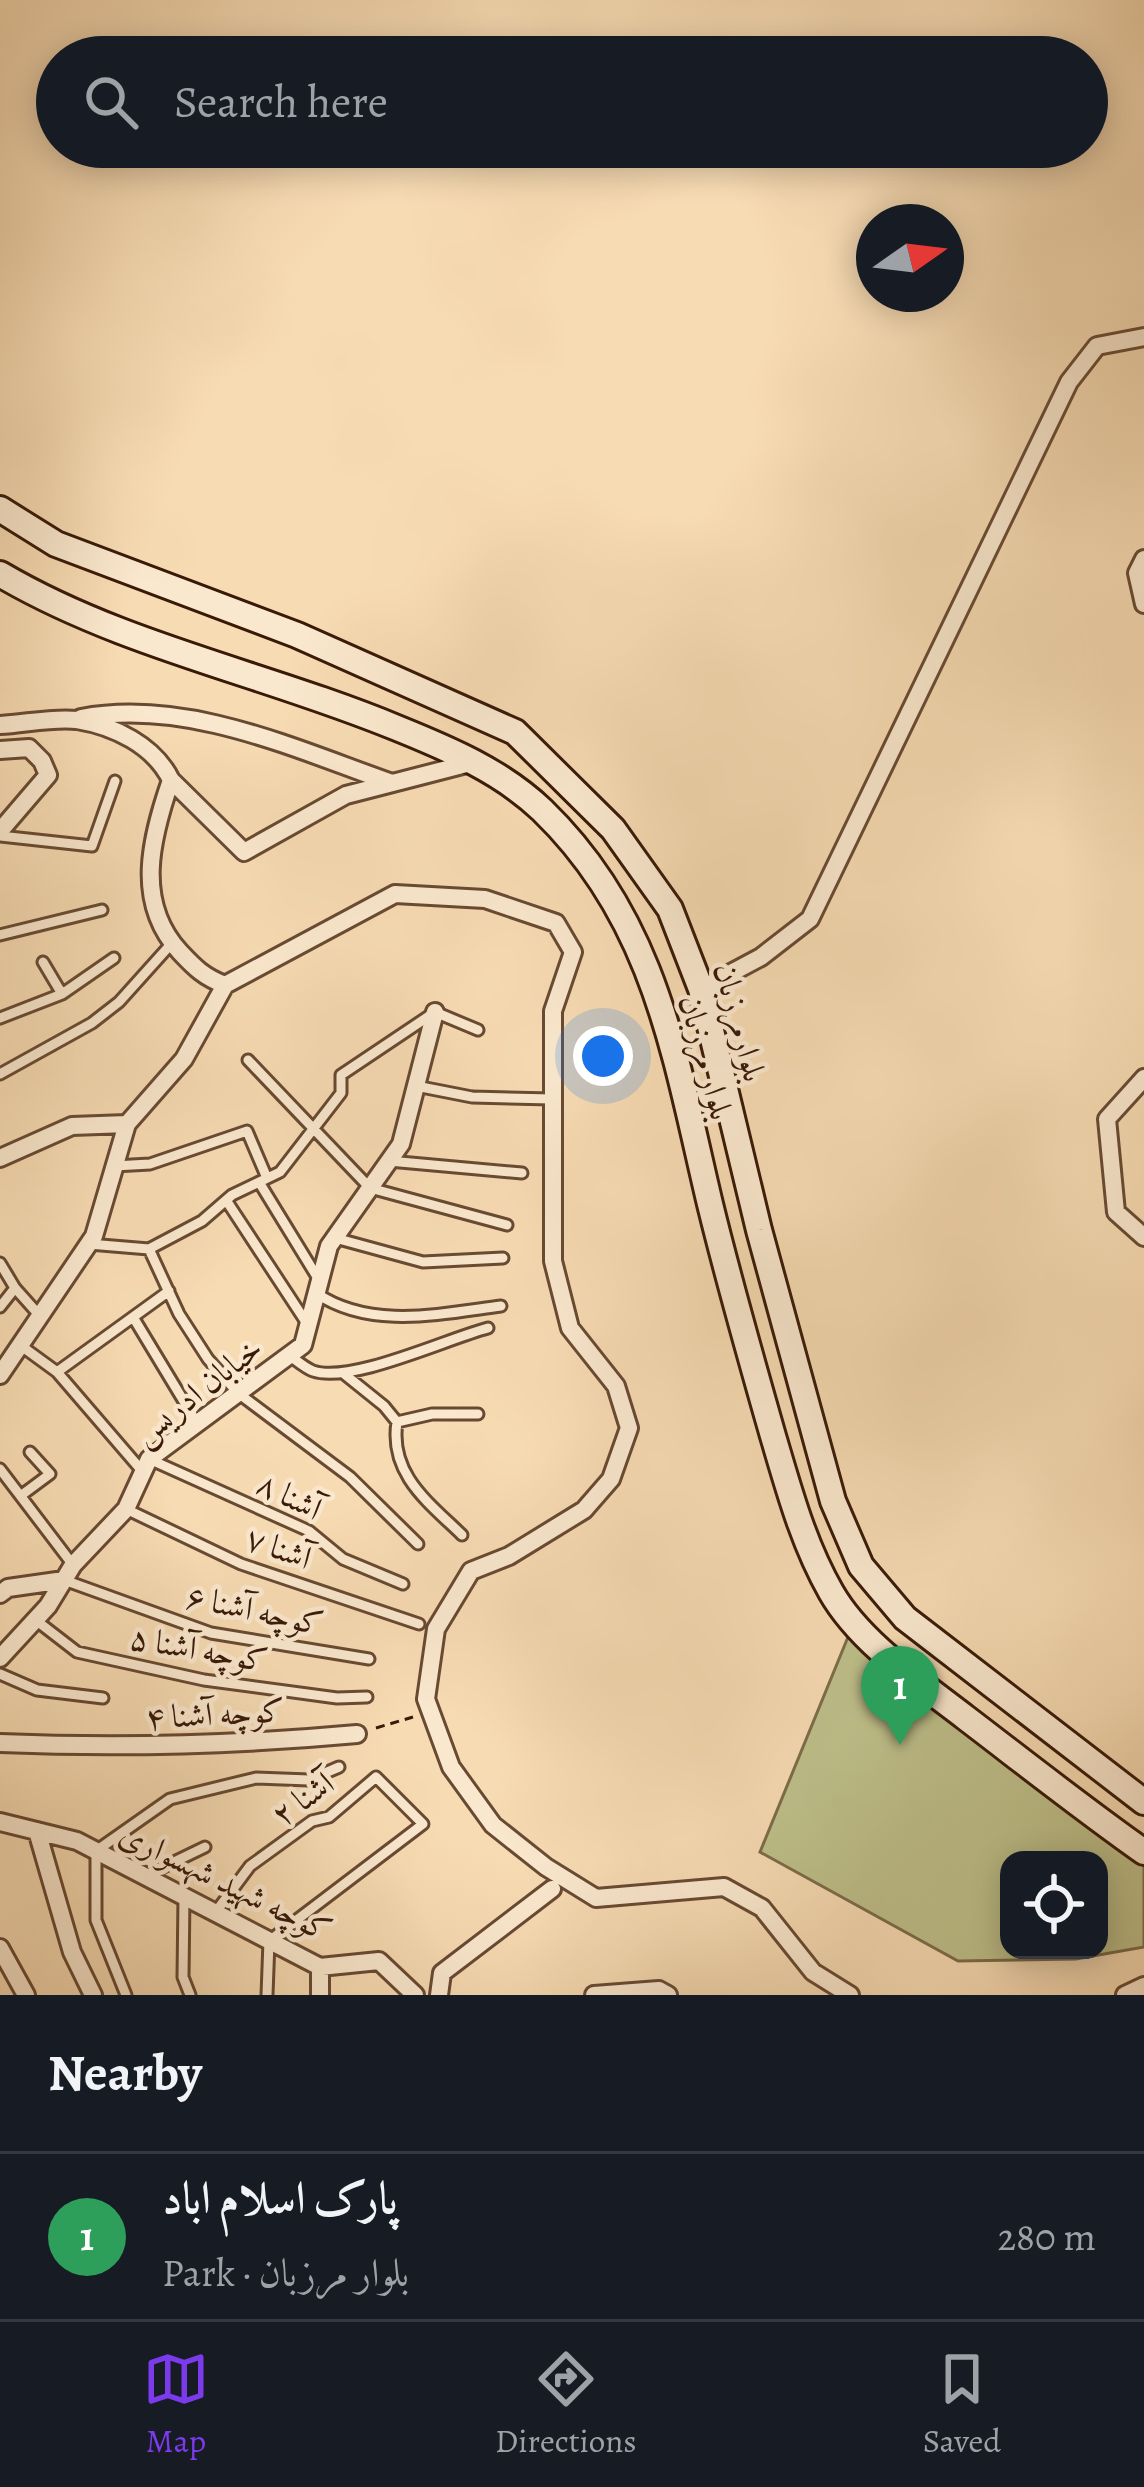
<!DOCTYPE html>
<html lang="en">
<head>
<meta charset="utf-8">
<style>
	:root { --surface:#171b24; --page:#242831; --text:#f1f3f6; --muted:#9ea1a6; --line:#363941; --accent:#7c3aed }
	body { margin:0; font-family:Alegreya,Amiri,serif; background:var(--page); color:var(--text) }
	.controls { position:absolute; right:36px; bottom:36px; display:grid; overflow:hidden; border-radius:24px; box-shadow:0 6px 30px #0003 }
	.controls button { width:108px; height:108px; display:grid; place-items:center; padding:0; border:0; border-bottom:3px solid var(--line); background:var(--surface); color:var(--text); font:60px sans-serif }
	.compass { position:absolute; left:856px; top:204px; width:108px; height:108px; border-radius:50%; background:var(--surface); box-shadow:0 6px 30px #0003; rotate:76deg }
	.you { position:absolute; left:603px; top:1056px; width:42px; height:42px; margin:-30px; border:9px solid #fff; border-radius:50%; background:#1a73e8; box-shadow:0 0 0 18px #1a73e833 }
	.badge { display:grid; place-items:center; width:78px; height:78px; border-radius:50%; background:var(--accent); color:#fff; font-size:39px; font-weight:700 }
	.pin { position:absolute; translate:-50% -99px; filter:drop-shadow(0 3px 6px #0008) }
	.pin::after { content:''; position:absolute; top:63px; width:42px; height:36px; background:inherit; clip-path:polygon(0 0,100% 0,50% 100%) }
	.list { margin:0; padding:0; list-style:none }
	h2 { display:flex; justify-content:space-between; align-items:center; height:156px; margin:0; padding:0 48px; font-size:51px }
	h2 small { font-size:39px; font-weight:400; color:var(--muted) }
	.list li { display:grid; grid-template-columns:78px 1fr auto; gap:36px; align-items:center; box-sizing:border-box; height:168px; padding:0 48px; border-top:3px solid var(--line) }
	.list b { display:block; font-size:45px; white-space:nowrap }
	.list p { margin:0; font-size:39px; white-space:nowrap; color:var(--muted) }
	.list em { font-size:39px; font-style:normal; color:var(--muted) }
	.icon { flex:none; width:66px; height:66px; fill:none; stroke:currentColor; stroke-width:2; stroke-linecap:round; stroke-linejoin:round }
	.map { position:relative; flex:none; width:1144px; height:1995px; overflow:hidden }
	.search { position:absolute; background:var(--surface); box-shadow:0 6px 30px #0003; left:36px; right:36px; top:36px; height:132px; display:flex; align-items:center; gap:30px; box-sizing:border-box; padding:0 42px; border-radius:66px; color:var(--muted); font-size:45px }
	.sheet { height:324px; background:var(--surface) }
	nav { display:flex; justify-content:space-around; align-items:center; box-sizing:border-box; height:168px; border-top:3px solid var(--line); background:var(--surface); font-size:33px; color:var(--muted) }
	nav a { display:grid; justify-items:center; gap:6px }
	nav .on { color:var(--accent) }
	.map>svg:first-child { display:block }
	.green { fill:#bec08b; stroke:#7c6d4a; stroke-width:3; fill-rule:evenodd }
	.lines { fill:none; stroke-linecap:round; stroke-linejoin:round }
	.lane-casing { stroke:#684a33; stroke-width:15 }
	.street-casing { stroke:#684a33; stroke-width:22 }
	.secondary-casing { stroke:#391a08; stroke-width:30 }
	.path { stroke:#391a08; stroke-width:3; stroke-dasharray:9 6; stroke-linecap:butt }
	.lane { stroke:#fae8ce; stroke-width:9 }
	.street { stroke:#fae8ce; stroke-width:16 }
	.secondary { stroke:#fae8ce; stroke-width:24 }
	.labels { text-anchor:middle; stroke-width:9; stroke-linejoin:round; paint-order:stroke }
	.street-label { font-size:33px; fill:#391a08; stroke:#fae8ce }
</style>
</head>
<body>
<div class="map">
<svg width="1144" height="1995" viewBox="0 0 1144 1995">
	<rect width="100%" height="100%" fill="#f7dbb3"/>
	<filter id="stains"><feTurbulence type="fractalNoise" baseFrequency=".00167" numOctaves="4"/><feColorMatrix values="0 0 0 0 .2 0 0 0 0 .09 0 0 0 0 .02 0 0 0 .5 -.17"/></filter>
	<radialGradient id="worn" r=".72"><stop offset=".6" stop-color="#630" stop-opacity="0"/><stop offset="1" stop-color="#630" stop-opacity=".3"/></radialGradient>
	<path class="green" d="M848,1637L1144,1852V1947L1076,1959L958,1961L760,1852ZM1009,1860H1099V1950H1009Z"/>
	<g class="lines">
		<g class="lane-casing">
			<path id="lane" d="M0,836L92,846L115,781
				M0,935L102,910
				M43,962L62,994
				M0,1018L62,994L114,958
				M248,1060L370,1188L507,1225
				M0,1074L92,1023L119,1002L172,943
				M416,1086L472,1097L552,1099
				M389,1161L522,1173
				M114,1166L150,1164L247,1131L267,1178
				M259,1182L319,1280
				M226,1200L308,1325
				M335,1238L423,1262L503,1258
				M89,1244L149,1249L202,1221L232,1195L280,1172L341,1093V1075L435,1012L478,1030
				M149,1249L179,1314L208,1359L238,1393L350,1477L418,1544
				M0,1263L15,1288L40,1316
				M316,1293C370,1330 440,1314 501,1306
				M0,1307L15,1288
				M133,1317L197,1423
				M20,1345L57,1372L143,1472
				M289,1355C296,1360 305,1368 313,1371C351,1384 446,1339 488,1328
				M57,1372L169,1291
				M343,1373L384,1406L397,1422L432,1414H478
				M397,1422C389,1474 428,1502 462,1535
				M149,1459L309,1531L343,1559L403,1584
				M0,1469L73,1565
				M23,1494L50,1474L30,1452
				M126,1509L241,1564L419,1624
				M64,1580L211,1633L369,1659
				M33,1618L77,1652L204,1680L337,1698L367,1697
				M0,1674L37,1690L103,1698
				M145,1876L205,1847
				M184,1897L183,1977L190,1995
				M215,1913L250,1866L312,1821L329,1817L376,1777L423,1824L269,1941L267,1995
				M126,1995L96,1920V1851L170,1799L256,1778L309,1780L339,1767"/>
		</g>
		<g class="street-casing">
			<path id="street" d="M1144,559L1137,573L1144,604
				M81,718C186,698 295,749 392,783
				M0,725C24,724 53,717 77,720C114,726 154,745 171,780C151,838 134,902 180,952C195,968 204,977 225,985L395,894L485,899L556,923L573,952L553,1011V1261L570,1328L616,1386L629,1428L611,1479L584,1510L509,1556L471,1571L436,1629L426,1699L451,1767L493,1825L546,1867L596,1898L724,1887L762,1908L813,1972L850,1995
				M0,750L29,748L42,761L48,775L0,831
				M171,780L244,852L346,795L474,762
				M701,989L761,957L810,919L1069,382L1097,346L1144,337
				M1144,1078L1107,1119L1116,1212L1144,1237
				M0,1158L72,1126L127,1124
				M0,1375L94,1236L127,1124L184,1059L225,985
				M0,1594L8,1588L64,1580
				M0,1658L48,1606L73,1565L126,1509L149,1459L303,1345L329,1246L401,1144L435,1012
				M0,1743C120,1748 237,1745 357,1734
				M0,1822L77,1841L320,1967L379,1961L415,1995
				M37,1831L72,1952L93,1995
				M0,1948L26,1995
				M320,1995V1967
				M439,1995L442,1973L552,1889
				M594,1995L659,1990L668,1995
				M1125,1995L1144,1986"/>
		</g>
		<g class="secondary-casing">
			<path id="secondary" d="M0,509L56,544L297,635L515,732L613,829L670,909L701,989L759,1230L833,1501L861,1566L905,1618L1144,1802
				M0,574C122,646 267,674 397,728C449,749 501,771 542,810C656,920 675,1057 710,1204C729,1282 751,1359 773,1436C789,1490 803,1543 831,1592C860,1643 921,1683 966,1718C1025,1763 1083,1809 1144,1852"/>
		</g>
		<path class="path" d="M376,1728L413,1717"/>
		<use href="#lane" class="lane"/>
		<use href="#street" class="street"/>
		<use href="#secondary" class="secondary"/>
	</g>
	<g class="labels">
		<g class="street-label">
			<text transform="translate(741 1022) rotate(75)" y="12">بلوارمرزبان</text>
			<text transform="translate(707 1057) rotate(75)" y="12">بلوار مرزبان</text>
			<text transform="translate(197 1390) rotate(-38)" y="12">خیابان ادریس</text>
			<text transform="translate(290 1495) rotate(27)" y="12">آشنا ۸</text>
			<text transform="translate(279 1547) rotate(20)" y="12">آشنا ۷</text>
			<text transform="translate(255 1609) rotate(12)" y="12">کوچه آشنا ۶</text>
			<text transform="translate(199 1648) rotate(10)" y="12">کوچه آشنا ۵</text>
			<text transform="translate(215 1713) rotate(-3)" y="12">کوچه آشنا ۴</text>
			<text transform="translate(302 1798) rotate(-35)" y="12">آشنا ۲</text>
			<text transform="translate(226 1881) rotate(26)" y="12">کوچه شهید شهسواری</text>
		</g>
	</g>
	<rect width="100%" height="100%" filter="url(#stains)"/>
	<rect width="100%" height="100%" fill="url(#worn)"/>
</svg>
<div class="controls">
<button><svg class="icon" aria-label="locate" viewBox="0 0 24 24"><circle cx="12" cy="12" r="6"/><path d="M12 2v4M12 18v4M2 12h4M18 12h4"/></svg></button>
</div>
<svg class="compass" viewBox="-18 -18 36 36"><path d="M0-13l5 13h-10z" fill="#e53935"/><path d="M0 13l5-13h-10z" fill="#9ea1a6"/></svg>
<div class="you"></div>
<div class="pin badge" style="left:900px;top:1745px;background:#2e9e5b">1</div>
<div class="search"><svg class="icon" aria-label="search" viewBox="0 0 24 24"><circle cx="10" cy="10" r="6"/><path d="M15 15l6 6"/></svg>Search here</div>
</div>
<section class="sheet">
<h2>Nearby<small></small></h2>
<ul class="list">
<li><span class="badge" style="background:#2e9e5b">1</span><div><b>پارک اسلام اباد</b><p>Park · بلوار مرزبان</p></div><em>280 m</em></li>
</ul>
</section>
<nav>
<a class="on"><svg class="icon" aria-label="map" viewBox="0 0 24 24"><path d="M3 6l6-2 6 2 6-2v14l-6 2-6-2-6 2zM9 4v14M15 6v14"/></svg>Map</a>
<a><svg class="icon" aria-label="directions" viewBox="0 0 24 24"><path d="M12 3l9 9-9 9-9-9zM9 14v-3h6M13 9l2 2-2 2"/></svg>Directions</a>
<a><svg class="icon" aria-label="saved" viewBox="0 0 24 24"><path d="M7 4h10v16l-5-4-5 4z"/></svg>Saved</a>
</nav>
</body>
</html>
